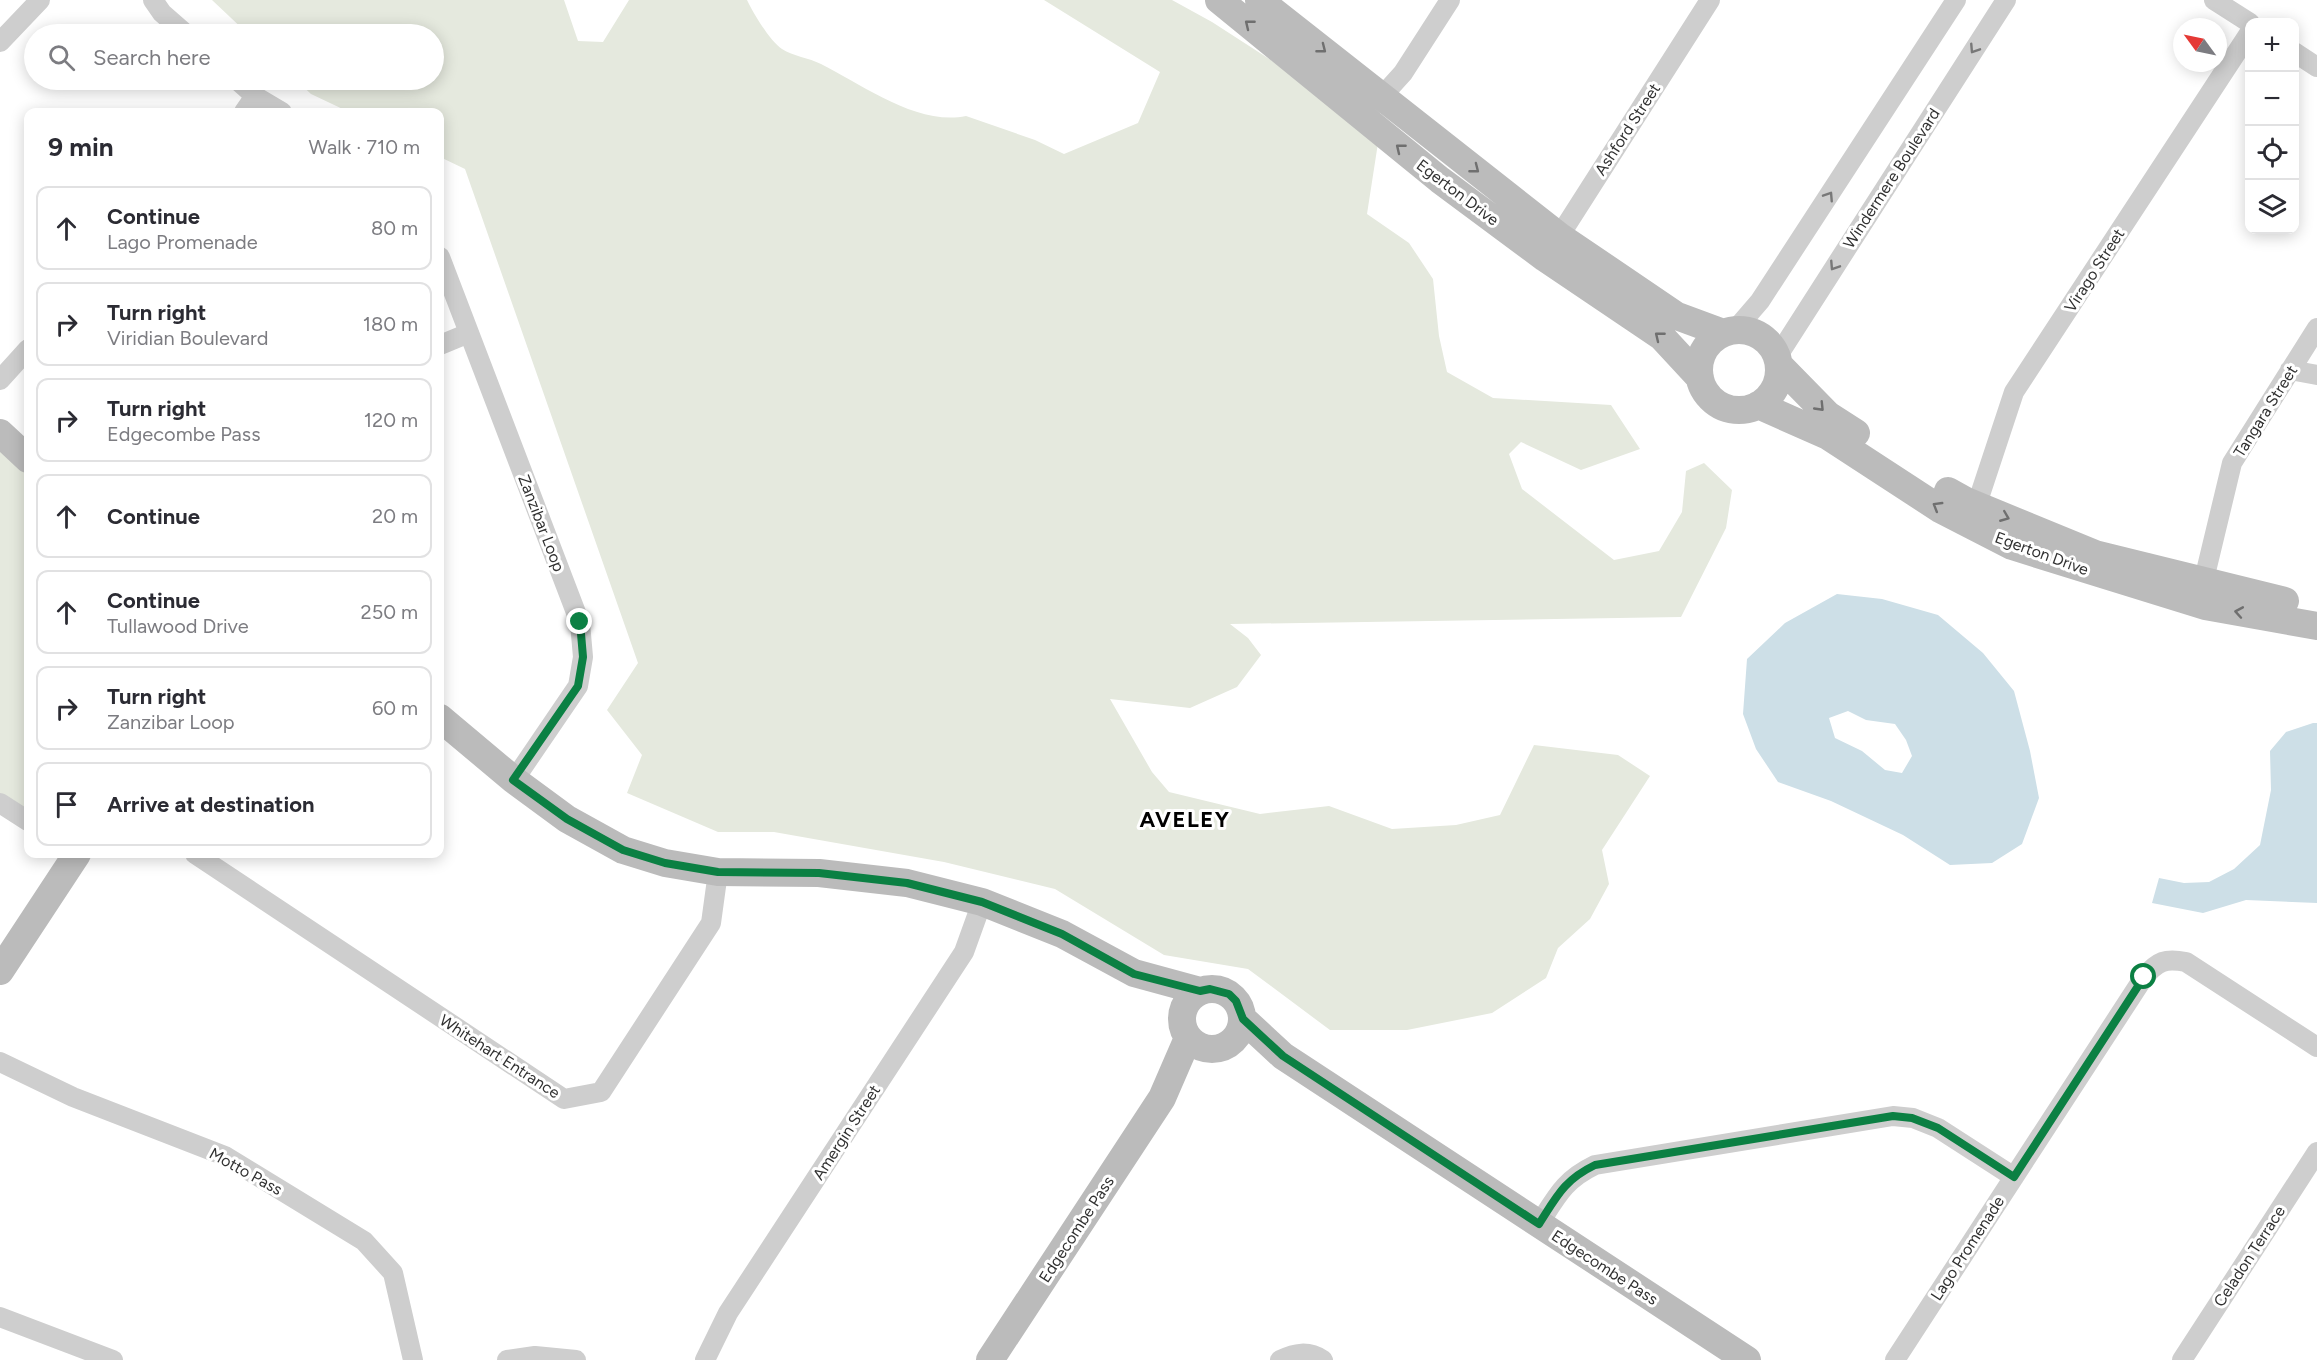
<!DOCTYPE html>
<html lang="en">
<head>
<meta charset="utf-8">
<style>
	:root { --surface:#fff; --page:#f2f2f3; --text:#2b2b33; --muted:#7c7c81; --line:#e1e1e2 }
	body { margin:0; font-family:Figtree,sans-serif; background:var(--page); color:var(--text) }
	.controls { position:absolute; right:18px; top:18px; display:grid; overflow:hidden; border-radius:12px; box-shadow:0 3px 15px #0003 }
	.controls button { width:54px; height:54px; display:grid; place-items:center; padding:0; border:0; border-bottom:2px solid var(--line); background:var(--surface); color:var(--text); font:30px sans-serif }
	.compass { position:absolute; left:2173px; top:18px; width:54px; height:54px; border-radius:50%; background:var(--surface); box-shadow:0 3px 15px #0003; rotate:303deg }
	.stop { position:absolute; width:18px; height:18px; margin:-14px; border:4px solid #0b8043; border-radius:50%; background:#fff }
	.stop.end { background:#0b8043; border-color:#fff; box-shadow:0 2px 6px #0008 }
	.list { margin:0; padding:0; list-style:none }
	h2 { display:flex; justify-content:space-between; align-items:center; height:78px; margin:0; padding:0 24px; font-size:26px }
	h2 small { font-size:20px; font-weight:400; color:var(--muted) }
	.list li { display:grid; grid-template-columns:39px 1fr auto; gap:18px; align-items:center; box-sizing:border-box; height:84px; margin:0 12px 12px; padding:0 12px; border:2px solid var(--line); border-radius:12px }
	.list b { display:block; font-size:22px; white-space:nowrap }
	.list p { margin:0; font-size:20px; white-space:nowrap; color:var(--muted) }
	.list em { font-size:20px; font-style:normal; color:var(--muted) }
	.icon { flex:none; width:33px; height:33px; fill:none; stroke:currentColor; stroke-width:2; stroke-linecap:round; stroke-linejoin:round }
	.map { position:relative; flex:none; width:2317px; height:1360px; overflow:hidden }
	.search { position:absolute; background:var(--surface); box-shadow:0 3px 15px #0003; left:24px; top:24px; width:420px; height:66px; display:flex; align-items:center; gap:15px; box-sizing:border-box; padding:0 21px; border-radius:33px; color:var(--muted); font-size:22px }
	.panel { position:absolute; background:var(--surface); box-shadow:0 3px 15px #0003; left:24px; top:108px; width:420px; height:750px; border-radius:12px }
	.map>svg:first-child { display:block }
	.green { fill:#e5e9de }
	.water { fill:#cddfe7; fill-rule:evenodd }
	.lines { fill:none; stroke-linecap:round; stroke-linejoin:round }
	.street { stroke:#cecece; stroke-width:20 }
	.secondary { stroke:#bbb; stroke-width:28 }
	.oneway { stroke:#6f6f6f }
	.oneway2 { stroke:#787878 }
	.route { stroke:#0b8043; stroke-width:8 }
	.labels { text-anchor:middle; stroke-width:6; stroke-linejoin:round; paint-order:stroke }
	.street-label { font-size:16px; fill:#313131; stroke:#fff }
	.district-label { font-size:22px; font-weight:bold; letter-spacing:1.5px; fill:#000; stroke:#fff }
</style>
</head>
<body>
<div class="map">
<svg width="2317" height="1360" viewBox="0 0 2317 1360">
	<rect width="100%" height="100%" fill="#fff"/>
	<path class="green" d="M212,0H564L578,41L603,42L629,0H747C753,13 770,41 782,49C793,56 809,58 821,64C863,85 917,126 966,116L1035,140L1064,154L1138,123L1160,72L1044,0H1172L1212,22L1328,97L1378,143L1367,214L1409,243L1433,279L1439,336L1447,372L1493,398L1611,405L1640,449L1581,470L1521,442L1509,454L1522,489L1614,560L1659,551L1682,512L1686,471L1704,463L1732,490L1726,528L1681,617L1230,624L1248,638L1261,655L1237,687L1190,708L1110,699L1152,772L1169,792L1260,814L1329,806L1392,829L1456,825L1500,815L1534,745L1618,755L1650,776L1602,850L1609,884L1590,919L1558,948L1546,978L1492,1013L1407,1030H1330L1248,969L1164,955L1055,889L944,862L774,832H718L627,793L642,755L607,710L638,663L465,169L440,157V112H349L311,94L296,80H434V34H248Z
		M0,432L28,459V820L0,802Z"/>
	<path class="water" d="M1837,594L1882,599L1938,615L1983,653L2014,691L2030,751L2039,798L2022,844L1992,863L1950,865L1903,835L1831,801L1778,782L1756,749L1743,714L1747,659L1785,623ZM1848,711L1866,720L1895,724L1906,740L1912,756L1902,773L1885,770L1862,751L1835,738L1829,718Z
		M2313,723H2317V903L2246,900L2203,913L2152,903L2159,878L2184,883L2209,882L2234,869L2260,845L2271,790L2270,751L2286,732Z"/>
	<g class="lines">
		<path class="street" d="M153,0L162,13L186,34
			M2214,0L2250,23
			M0,42L40,0
			M2294,52L2317,67
			M237,80L255,96L282,112
			M1375,104L1403,73L1450,0
			M244,112L255,96
			M1553,246L1710,0
			M440,257L580,623L583,657L578,686L514,780
			M1735,330L1760,301L1956,0
			M440,345L469,333
			M1777,357L2006,0
			M2290,370L2317,375
			M0,380L28,349
			M1973,516L2014,392L2250,32
			M2201,592L2232,463L2317,328
			M0,803L28,821
			M195,854L564,1099L601,1092L711,923L718,872
			M0,1062L73,1097L225,1156L364,1241L393,1273L413,1360
			M1539,1224C1557,1196 1564,1180 1595,1165L1893,1116L1913,1118L1938,1128L2014,1177
			M0,1317L113,1360
			M507,1360L535,1356L576,1360
			M705,1360L728,1313L964,952L982,902
			M1280,1360C1295,1353 1308,1350 1323,1360
			M1895,1360L2144,977C2158,961 2165,958 2186,962L2317,1047
			M2182,1360L2317,1152"/>
		<path class="secondary" d="M1219,0L1440,180L1545,258L1662,337L1700,378
			M1259,0L1559,236L1677,316L1723,333
			M1699 370a40 40 0 1 1 80 0a40 40 0 1 1-80 0Z
			M1779,365L1828,415L1856,433
			M1758,405L1828,436L1940,509L2012,546L2205,606L2317,626
			M0,433L28,459
			M1948,491L1966,501L2095,554L2285,601
			M440,718L514,780L567,819L623,850L665,863L718,872L819,873L907,883L982,902L1062,934L1134,973L1200,991
			M0,971L77,854
			M1182 1019a30 30 0 1 1 60 0a30 30 0 1 1-60 0Z
			M1243,1019L1283,1056L1747,1360
			M990,1360L1162,1098L1188,1038"/>
	</g>
	<defs><path id="oneway-chevron" d="M-2-3.5L2.5 0L-2 3.5" fill="none" stroke-width="1.6" stroke-linecap="round" stroke-linejoin="round" transform="scale(1.5)"/></defs>
	<g class="oneway">
		<use href="#oneway-chevron" transform="translate(1249 24) rotate(-141)"/>
		<use href="#oneway-chevron" transform="translate(1322 49) rotate(38)"/>
		<use href="#oneway-chevron" transform="translate(1400 148) rotate(-141)"/>
		<use href="#oneway-chevron" transform="translate(1475 169) rotate(38)"/>
		<use href="#oneway-chevron" transform="translate(1659 336) rotate(-141)"/>
		<use href="#oneway-chevron" transform="translate(1820 407) rotate(46)"/>
		<use href="#oneway-chevron" transform="translate(1937 506) rotate(-149)"/>
		<use href="#oneway-chevron" transform="translate(2005 517) rotate(22)"/>
		<use href="#oneway-chevron" transform="translate(2239 612) rotate(-170)"/>
	</g>
	<g class="oneway2">
		<use href="#oneway-chevron" transform="translate(1974 49) rotate(123)"/>
		<use href="#oneway-chevron" transform="translate(1829 196) rotate(-57)"/>
		<use href="#oneway-chevron" transform="translate(1834 266) rotate(123)"/>
	</g>
	<g class="lines">
		<path class="route" d="M580,622L583,657L578,686L513,780L567,819L623,850L665,863L718,872L819,873L907,883L982,902L1062,934L1134,974L1200,991L1210,989L1229,994L1236,1001L1243,1019L1283,1056L1539,1224C1557,1196 1564,1180 1595,1165L1893,1116L1912,1118L1938,1128L2014,1177L2144,977"/>
	</g>
	<g class="labels">
		<g class="street-label">
			<text transform="translate(1627 129) rotate(-57)" y="6">Ashford Street</text>
			<text transform="translate(1891 178) rotate(-57)" y="6">Windermere Boulevard</text>
			<text transform="translate(1458 192) rotate(37)" y="6">Egerton Drive</text>
			<text transform="translate(2094 270) rotate(-57)" y="6">Virago Street</text>
			<text transform="translate(2265 411) rotate(-58)" y="6">Tangara Street</text>
			<text transform="translate(542 523) rotate(69)" y="6">Zanzibar Loop</text>
			<text transform="translate(2042 553) rotate(20)" y="6">Egerton Drive</text>
			<text transform="translate(500 1056) rotate(33)" y="6">Whitehart Entrance</text>
			<text transform="translate(846 1132) rotate(-57)" y="6">Amergin Street</text>
			<text transform="translate(246 1171) rotate(29)" y="6">Motto Pass</text>
			<text transform="translate(1076 1229) rotate(-57)" y="6">Edgecombe Pass</text>
			<text transform="translate(1967 1248) rotate(-57)" y="6">Lago Promenade</text>
			<text transform="translate(2249 1256) rotate(-57)" y="6">Celadon Terrace</text>
			<text transform="translate(1605 1267) rotate(33)" y="6">Edgecombe Pass</text>
		</g>
		<g class="district-label">
			<text x="1185" y="827">AVELEY</text>
		</g>
	</g>
</svg>
<div class="controls">
<button>+</button>
<button>−</button>
<button><svg class="icon" aria-label="locate" viewBox="0 0 24 24"><circle cx="12" cy="12" r="6"/><path d="M12 2v4M12 18v4M2 12h4M18 12h4"/></svg></button>
<button><svg class="icon" aria-label="layers" viewBox="0 0 24 24"><path d="M12 4l9 5-9 5-9-5zM3 14l9 5 9-5"/></svg></button>
</div>
<svg class="compass" viewBox="-18 -18 36 36"><path d="M0-13l5 13h-10z" fill="#e53935"/><path d="M0 13l5-13h-10z" fill="#7c7c81"/></svg>
<div class="stop" style="left:2144px;top:977px"></div>
<div class="stop end" style="left:580px;top:622px"></div>
<div class="search"><svg class="icon" aria-label="search" viewBox="0 0 24 24"><circle cx="10" cy="10" r="6"/><path d="M15 15l6 6"/></svg>Search here</div>
<section class="panel">
<h2>9 min<small>Walk · 710 m</small></h2>
<ul class="list">
<li><svg class="icon" aria-label="ahead" viewBox="0 0 24 24"><path d="M12 20V5M6 11l6-6 6 6"/></svg><div><b>Continue</b><p>Lago Promenade</p></div><em>80 m</em></li>
<li><svg class="icon" aria-label="right" viewBox="0 0 24 24"><path d="M7 20v-9h11M14 6l5 5-5 5"/></svg><div><b>Turn right</b><p>Viridian Boulevard</p></div><em>180 m</em></li>
<li><svg class="icon" aria-label="right" viewBox="0 0 24 24"><path d="M7 20v-9h11M14 6l5 5-5 5"/></svg><div><b>Turn right</b><p>Edgecombe Pass</p></div><em>120 m</em></li>
<li><svg class="icon" aria-label="ahead" viewBox="0 0 24 24"><path d="M12 20V5M6 11l6-6 6 6"/></svg><div><b>Continue</b></div><em>20 m</em></li>
<li><svg class="icon" aria-label="ahead" viewBox="0 0 24 24"><path d="M12 20V5M6 11l6-6 6 6"/></svg><div><b>Continue</b><p>Tullawood Drive</p></div><em>250 m</em></li>
<li><svg class="icon" aria-label="right" viewBox="0 0 24 24"><path d="M7 20v-9h11M14 6l5 5-5 5"/></svg><div><b>Turn right</b><p>Zanzibar Loop</p></div><em>60 m</em></li>
<li><svg class="icon" aria-label="arrive" viewBox="0 0 24 24"><path d="M6 21V4h12l-3 4 3 4H6"/></svg><div><b>Arrive at destination</b></div></li>
</ul>
</section>
</div>
</body>
</html>
